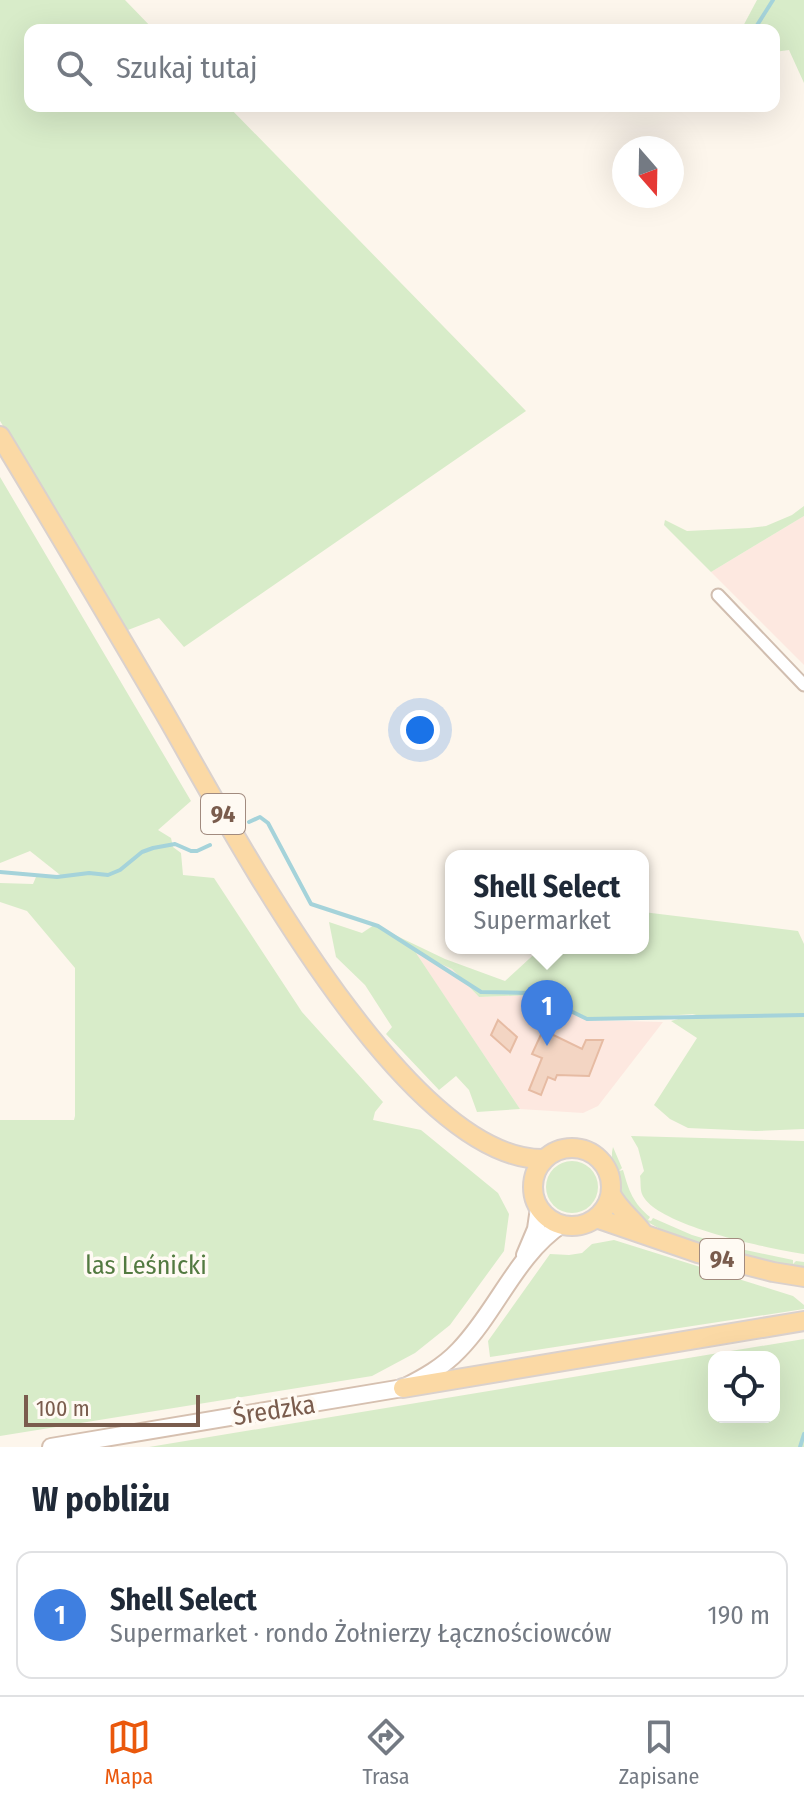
<!DOCTYPE html>
<html lang="pl">
<head>
<meta charset="utf-8">
<style>
	:root { --surface:#fff; --page:#f2f2f3; --text:#1f2937; --muted:#747a83; --line:#e0e1e3; --accent:#ea580c }
	body { margin:0; font-family:"Fira Sans Condensed",sans-serif; background:var(--page); color:var(--text) }
	.controls { position:absolute; right:24px; bottom:24px; display:grid; overflow:hidden; border-radius:16px; box-shadow:0 8px 32px #0002 }
	.controls button { width:72px; height:72px; display:grid; place-items:center; padding:0; border:0; border-bottom:2px solid var(--line); background:var(--surface); color:var(--text); font:40px sans-serif }
	.compass { position:absolute; left:612px; top:136px; width:72px; height:72px; border-radius:50%; background:var(--surface); box-shadow:0 8px 32px #0002; rotate:160deg }
	.scale { position:absolute; left:24px; bottom:20px; width:176px; box-sizing:border-box; padding-left:8px; border:4px solid #7a5c4d; border-top:0; font-size:22px; line-height:28px; white-space:nowrap; color:#7a5c4d; -webkit-text-stroke:6px #fffaf3; paint-order:stroke }
	.you { position:absolute; left:420px; top:730px; width:28px; height:28px; margin:-20px; border:6px solid #fff; border-radius:50%; background:#1a73e8; box-shadow:0 0 0 12px #1a73e833 }
	.badge { display:grid; place-items:center; width:52px; height:52px; border-radius:50%; background:var(--accent); color:#fff; font-size:26px; font-weight:700 }
	.pin { position:absolute; translate:-50% -66px; filter:drop-shadow(0 2px 4px #0008) }
	.pin::after { content:''; position:absolute; top:42px; width:28px; height:24px; background:inherit; clip-path:polygon(0 0,100% 0,50% 100%) }
	.popup { position:absolute; left:445px; top:850px; width:204px; height:104px; box-sizing:border-box; display:grid; place-content:center; border-radius:16px; background:var(--surface); filter:drop-shadow(0 2px 6px #0005); font-size:26px; white-space:nowrap; color:var(--muted) }
	.popup b { font-size:30px; color:var(--text) }
	.popup::after { content:''; position:absolute; left:50%; top:100%; margin-left:-16px; border:16px solid transparent; border-top-color:var(--surface) }
	.list { margin:0; padding:0; list-style:none }
	h2 { display:flex; justify-content:space-between; align-items:center; height:104px; margin:0; padding:0 32px; font-size:34px }
	h2 small { font-size:26px; font-weight:400; color:var(--muted) }
	.list li { display:grid; grid-template-columns:52px 1fr auto; gap:24px; align-items:center; box-sizing:border-box; height:128px; margin:0 16px 16px; padding:0 16px; border:2px solid var(--line); border-radius:16px }
	.list b { display:block; font-size:30px; white-space:nowrap }
	.list p { margin:0; font-size:26px; white-space:nowrap; color:var(--muted) }
	.list em { font-size:26px; font-style:normal; color:var(--muted) }
	.icon { flex:none; width:44px; height:44px; fill:none; stroke:currentColor; stroke-width:2; stroke-linecap:round; stroke-linejoin:round }
	.map { position:relative; flex:none; width:804px; height:1447px; overflow:hidden }
	.search { position:absolute; background:var(--surface); box-shadow:0 8px 32px #0002; left:24px; right:24px; top:24px; height:88px; display:flex; align-items:center; gap:20px; box-sizing:border-box; padding:0 28px; border-radius:16px; color:var(--muted); font-size:30px }
	.sheet { height:248px; background:var(--surface) }
	nav { display:flex; justify-content:space-around; align-items:center; box-sizing:border-box; height:112px; border-top:2px solid var(--line); background:var(--surface); font-size:22px; color:var(--muted) }
	nav a { display:grid; justify-items:center; gap:4px }
	nav .on { color:var(--accent) }
	.map>svg:first-child { display:block }
	.commercial { fill:#fde8e0 }
	.green { fill:#d8ecc9; fill-rule:evenodd }
	.lines { fill:none; stroke-linecap:round; stroke-linejoin:round }
	.stream { stroke:#a5d3da; stroke-width:4 }
	.building { fill:#f3d5c3; stroke:#e6bba3; stroke-width:2 }
	.minor-casing { stroke:#d1beb0; stroke-width:15 }
	.secondary-casing { stroke:#d6c0b0; stroke-width:20 }
	.primary-casing { stroke:#dad1cd; stroke-width:22 }
	.minor { stroke:#fff; stroke-width:11 }
	.secondary { stroke:#fff; stroke-width:16 }
	.primary { stroke:#fbd9a5; stroke-width:18 }
	.labels { text-anchor:middle; stroke-width:7; stroke-linejoin:round; paint-order:stroke }
	.shield { fill:#fffaf3; stroke:#a28b7f; stroke-width:2 }
	.shield-label { font-size:24px; font-weight:bold; fill:#7a5c4d }
	.park-label { font-size:26px; fill:#537a41; stroke:#fffaf3 }
	.street-label { font-size:26px; fill:#7a5c4d; stroke:#fffaf3 }
</style>
</head>
<body>
<div class="map">
<svg width="804" height="1447" viewBox="0 0 804 1447">
	<rect width="100%" height="100%" fill="#fdf6ec"/>
	<path class="commercial" d="M804,516V665L711,572Z
		M415,952L452,969L479,997L533,995L586,1020L663,1022L598,1106L583,1113L520,1109Z"/>
	<path class="green" d="M0,0H125L154,30H30V106H228L526,411L184,647L159,618L128,630L122,626L77,550L78,546L75,547L14,443L15,439L12,440L0,421Z
		M757,0H804V83L789,50L774,52V30H741Z
		M0,477L191,801L158,830L171,838L173,847L181,853L183,875L214,878L302,1012L383,1102L375,1112L373,1120L421,1130L498,1193L509,1214L504,1251L450,1325L415,1353L372,1376L0,1436V1120H74L75,1116V968L27,911L0,902V883L33,884L36,877L64,878L30,851L0,863Z
		M804,506V516L711,572L664,525L665,520L687,531L749,528L766,526L792,515Z
		M643,912L798,931L804,944V1129L756,1131L688,1128L670,1119L654,1105L697,1038L671,1021L696,1014L586,1020L533,995L479,997L452,969L416,953L520,1109L477,1112L469,1090L456,1076L439,1090L386,1034L392,1027L365,985L336,957L329,922L362,933L374,925L445,959L505,981L541,948H643Z
		M631,1136L804,1141V1254C772,1249 655,1226 642,1194C640,1189 641,1181 640,1176L644,1171L638,1148Z
		M613,1147L622,1168L619,1171L623,1170C629,1191 633,1203 650,1217L648,1220L651,1221L653,1218L692,1235L733,1247V1251L736,1248L793,1260V1264L796,1261L804,1262V1269C757,1262 643,1239 619,1195C616,1191 618,1183 617,1177C614,1166 610,1159 613,1147Z
		M546 1187a26 26 0 1 1 52 0a26 26 0 1 1-52 0Z
		M614,1240L793,1296L804,1305V1309L490,1357L488,1341L550,1254L569,1255L582,1253L592,1244Z
		M804,1339V1447H149ZM714,1357H774V1417H714Z"/>
	<g class="lines">
		<path class="stream" d="M754,30L773,0
			M249,822L260,817L268,823L311,904L378,926L481,992L534,993L587,1019L804,1015
			M0,872L57,877L89,873L108,875L120,870L142,852L153,848L175,844L191,851H197L210,845
			M800,1447L804,1434"/>
	</g>
	<path class="building" d="M498,1020L517,1037L510,1052L491,1035Z
		M543,1030L582,1049L586,1040H603L589,1076L557,1075L555,1080L548,1077L541,1095L529,1090L542,1058L532,1054Z"/>
	<g class="lines">
		<g class="minor-casing">
			<path id="minor" d="M718,595L804,685"/>
		</g>
		<g class="secondary-casing">
			<path id="secondary" d="M525,1255L536,1229L539,1208
				M51,1447L403,1388C423,1378 443,1367 459,1350C497,1311 516,1255 562,1224"/>
		</g>
		<g class="primary-casing">
			<path id="primary" d="M0,436C56,528 110,620 164,712C228,822 404,1163 545,1159
				M533 1187a39 39 0 1 1 78 0a39 39 0 1 1-78 0Z
				M611,1194C619,1210 633,1219 643,1233
				M596,1218L698,1253L773,1272L804,1277
				M403,1388L804,1321"/>
		</g>
		<use href="#minor" class="minor"/>
		<use href="#secondary" class="secondary"/>
		<use href="#primary" class="primary"/>
	</g>
	<g class="labels">
		<g class="shield">
			<rect x="201" y="794" width="44" height="40" rx="6"/>
			<rect x="700" y="1239" width="44" height="40" rx="6"/>
		</g>
		<g class="shield-label">
			<text x="223" y="822">94</text>
			<text x="722" y="1267">94</text>
		</g>
		<g class="park-label">
			<text x="146" y="1274">las Leśnicki</text>
		</g>
		<g class="street-label">
			<text transform="translate(274 1410) rotate(-9)" y="9">Średzka</text>
		</g>
	</g>
</svg>
<div class="controls">
<button><svg class="icon" aria-label="locate" viewBox="0 0 24 24"><circle cx="12" cy="12" r="6"/><path d="M12 2v4M12 18v4M2 12h4M18 12h4"/></svg></button>
</div>
<svg class="compass" viewBox="-18 -18 36 36"><path d="M0-13l5 13h-10z" fill="#e53935"/><path d="M0 13l5-13h-10z" fill="#747a83"/></svg>
<div class="scale">100 m</div>
<div class="you"></div>
<div class="pin badge" style="left:547px;top:1046px;background:#3f7fe0">1</div>
<div class="popup"><b>Shell Select</b>Supermarket</div>
<div class="search"><svg class="icon" aria-label="search" viewBox="0 0 24 24"><circle cx="10" cy="10" r="6"/><path d="M15 15l6 6"/></svg>Szukaj tutaj</div>
</div>
<section class="sheet">
<h2>W pobliżu<small></small></h2>
<ul class="list">
<li><span class="badge" style="background:#3f7fe0">1</span><div><b>Shell Select</b><p>Supermarket · rondo Żołnierzy Łącznościowców</p></div><em>190 m</em></li>
</ul>
</section>
<nav>
<a class="on"><svg class="icon" aria-label="map" viewBox="0 0 24 24"><path d="M3 6l6-2 6 2 6-2v14l-6 2-6-2-6 2zM9 4v14M15 6v14"/></svg>Mapa</a>
<a><svg class="icon" aria-label="directions" viewBox="0 0 24 24"><path d="M12 3l9 9-9 9-9-9zM9 14v-3h6M13 9l2 2-2 2"/></svg>Trasa</a>
<a><svg class="icon" aria-label="saved" viewBox="0 0 24 24"><path d="M7 4h10v16l-5-4-5 4z"/></svg>Zapisane</a>
</nav>
</body>
</html>
